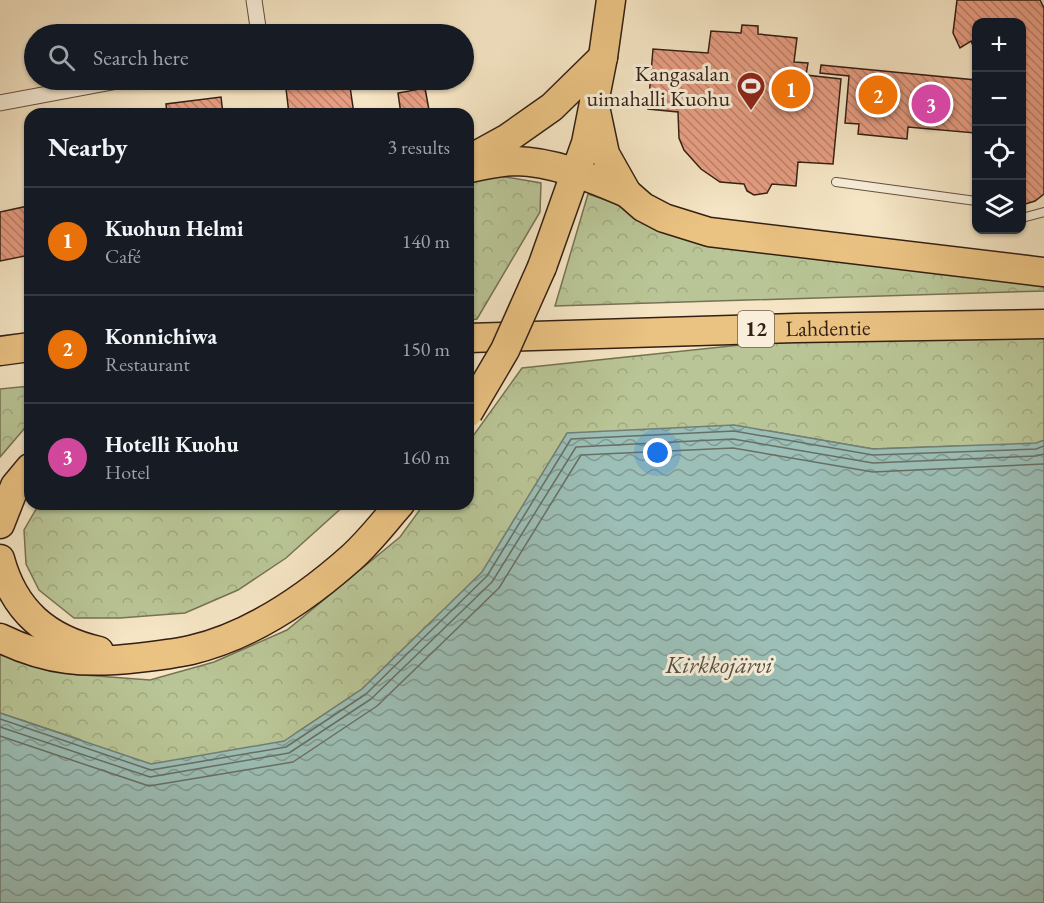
<!DOCTYPE html>
<html lang="en">
<head>
<meta charset="utf-8">
<style>
	:root { --surface:#171b24; --page:#20242c; --text:#f1f3f6; --muted:#9ea1a6; --line:#363941; --accent:#b45309 }
	body { margin:0; font-family:"EB Garamond",serif; background:var(--page); color:var(--text) }
	.controls { position:absolute; right:18px; top:18px; display:grid; overflow:hidden; border-radius:12px; box-shadow:0 2px 4px #0004 }
	.controls button { width:54px; height:54px; display:grid; place-items:center; padding:0; border:0; border-bottom:2px solid var(--line); background:var(--surface); color:var(--text); font:30px sans-serif }
	.you { position:absolute; left:658px; top:453px; width:21px; height:21px; margin:-15px; border:4px solid #fff; border-radius:50%; background:#1a73e8; box-shadow:0 0 0 9px #1a73e833 }
	.badge { display:grid; place-items:center; width:39px; height:39px; border-radius:50%; background:var(--accent); color:#fff; font-size:20px; font-weight:700 }
	.pin { position:absolute; translate:-50% -50%; border:3px solid #fff; box-shadow:0 2px 6px #0006 }
	.list { margin:0; padding:0; list-style:none }
	h2 { display:flex; justify-content:space-between; align-items:center; height:78px; margin:0; padding:0 24px; font-size:26px }
	h2 small { font-size:20px; font-weight:400; color:var(--muted) }
	.list li { display:grid; grid-template-columns:39px 1fr auto; gap:18px; align-items:center; box-sizing:border-box; height:108px; padding:0 24px; border-top:2px solid var(--line) }
	.list b { display:block; font-size:22px; white-space:nowrap }
	.list p { margin:0; font-size:20px; white-space:nowrap; color:var(--muted) }
	.list em { font-size:20px; font-style:normal; color:var(--muted) }
	.icon { flex:none; width:33px; height:33px; fill:none; stroke:currentColor; stroke-width:2; stroke-linecap:round; stroke-linejoin:round }
	.map { position:relative; flex:none; width:1044px; height:903px; overflow:hidden }
	.search { position:absolute; background:var(--surface); box-shadow:0 2px 4px #0004; left:24px; top:24px; width:450px; height:66px; display:flex; align-items:center; gap:15px; box-sizing:border-box; padding:0 21px; border-radius:33px; color:var(--muted); font-size:22px }
	.panel { position:absolute; background:var(--surface); box-shadow:0 2px 4px #0004; left:24px; top:108px; width:450px; height:402px; border-radius:18px }
	.map>svg:first-child { display:block }
	.forest { fill:url(#forest-crowns); stroke:#767254; stroke-width:1.5; fill-rule:evenodd }
	.water { fill:url(#water-waves); stroke:#727f75; stroke-width:1.5 }
	.lines { fill:none; stroke-linecap:round; stroke-linejoin:round }
	.shore { stroke:#686f65; stroke-width:1.5 }
	.building { fill:url(#building-back-hatch); stroke:#341f13; stroke-width:1.5 }
	.lane-casing { stroke:#64503f; stroke-width:10 }
	.street-casing { stroke:#64503f; stroke-width:17 }
	.highway-casing { stroke:#341f13; stroke-width:31 }
	.lane { stroke:#f8eed9; stroke-width:8 }
	.street { stroke:#f8eed9; stroke-width:15 }
	.highway { stroke:#eac282; stroke-width:28 }
	.highway-bridge-casing { stroke:#341f13; stroke-width:31; stroke-linecap:butt }
	.highway-bridge { stroke:#eac282; stroke-width:28 }
	.labels { text-anchor:middle; stroke-width:6; stroke-linejoin:round; paint-order:stroke }
	.shield { fill:#f8eed9; stroke:#6f5d4e; stroke-width:1.5 }
	.shield-label { font-size:21px; font-weight:bold; fill:#341f13 }
	.poi-label { font-size:22px; fill:#341f13; stroke:#f8eed9; text-anchor:end }
	.street-label { font-size:22px; fill:#341f13; stroke:#f8eed9 }
	.water-label { font-size:24px; font-style:italic; fill:#534f44; stroke:#f8eed9 }
</style>
</head>
<body>
<div class="map">
<svg width="1044" height="903" viewBox="0 0 1044 903">
	<defs>
		<pattern id="forest-crowns" width="20" height="18" patternUnits="userSpaceOnUse" patternTransform="scale(1.5)"><rect width="20" height="18" fill="#b9c596"/><path d="M2 6a3 3 0 1 1 6 0M12 15a3 3 0 1 1 6 0" fill="none" stroke="#a0a980"/></pattern>
		<pattern id="water-waves" width="16" height="10" patternUnits="userSpaceOnUse" patternTransform="scale(1.5)"><rect width="16" height="10" fill="#9cbfb7"/><path d="M0 5q4-4 8 0t8 0" fill="none" stroke="#809b94"/></pattern>
		<pattern id="building-back-hatch" width="6" height="6" patternUnits="userSpaceOnUse" patternTransform="scale(1.5)"><rect width="6" height="6" fill="#e79e83"/><path d="M-1 5l2 2M0 0l6 6M5-1l2 2" fill="none" stroke="#bc806a"/></pattern>
	</defs>
	<rect width="100%" height="100%" fill="#f5e5c4"/>
	<filter id="stains"><feTurbulence type="fractalNoise" baseFrequency=".00333" numOctaves="4"/><feColorMatrix values="0 0 0 0 .2 0 0 0 0 .09 0 0 0 0 .02 0 0 0 .5 -.17"/></filter>
	<radialGradient id="worn" r=".72"><stop offset=".6" stop-color="#630" stop-opacity="0"/><stop offset="1" stop-color="#630" stop-opacity=".3"/></radialGradient>
	<path class="forest" d="M483,173L541,183L540,212L477,319L468,320V180Z
		M588,194L618,204L1044,281V291L555,306Z
		M1044,332V903H0V715L81,740L0,713V648L70,674L150,680L214,662L287,630L400,537L424,504H468V443L522,368L798,339ZM769,431L873,449L958,446L946,456L811,446ZM432,621L345,709L296,733L362,689Z
		M30,386V422L0,457V389Z
		M39,504H346L286,558L238,590L185,613L120,618H74L39,590L26,564L24,530Z"/>
	<path class="water" d="M734,425L873,449L1036,443L1044,440V903H0V713L151,764L284,741L362,689L482,572L567,433Z"/>
	<g class="lines">
		<path class="shore" d="M0,719L151,770L286,747L366,694L487,576L571,439L734,431L873,455L1036,449L1044,446
			M0,727L150,777L289,753L371,699L492,582L576,447L733,439L873,463L1036,456L1044,454
			M0,736L149,786L293,762L377,706L499,588L581,455L733,448L873,472L1044,464"/>
	</g>
	<path class="building" d="M957,0H1040L1044,8V194L1035,201L1022,205V22H976V53L971,41L960,48L953,33Z
		M742,25L758,26V34L797,38L794,62L808,63L806,75L841,79L833,164L798,162L796,186L772,184L767,193L754,195L747,191L744,184L720,182L701,169L684,150L679,138L678,112L648,109L653,49L708,53L711,31L741,33Z
		M821,65L976,80L975,133L908,127L907,139L858,134L859,124L845,123L849,76L820,73Z
		M285,80H349L354,114H289Z
		M425,88L429,110L401,114L398,93Z
		M221,97L223,114H167L166,104Z
		M136,109L137,114H105Z
		M28,206L30,218V255L0,261V212Z"/>
	<g class="lines">
		<g class="lane-casing">
			<path id="lane" d="M836,182L976,201
				M1022,218L1044,212"/>
		</g>
		<g class="street-casing">
			<path id="street" d="M254,0L259,34
				M0,103L123,80"/>
		</g>
		<g class="highway-casing">
			<g id="highway">
				<path d="M594,102L605,154L627,193L643,207L664,218L709,232L1044,272"/>
				<path d="M468,160L508,138L552,107L603,57"/>
				<path d="M470,168C485,165 501,161 516,161C555,162 591,178 627,193"/>
				<path d="M542,267L586,143L603,57L611,0"/>
				<path id="s1" d="M468,338L796,328L1044,324"/>
				<path d="M0,351L30,347"/>
				<path d="M0,524L15,486L30,468"/>
				<path d="M0,559C14,611 47,639 99,651"/>
				<path d="M0,638C47,661 85,664 137,658C155,656 173,654 191,650C250,636 306,598 351,558C369,542 384,522 400,504"/>
			</g>
		</g>
		<use href="#lane" class="lane"/>
		<use href="#street" class="street"/>
		<use href="#highway" class="highway"/>
		<g class="highway-bridge-casing">
			<path id="highway-bridge" d="M468,413L505,350L542,267"/>
		</g>
		<use href="#highway-bridge" class="highway-bridge"/>
	</g>
	<defs>
		<g id="stadium-pin" transform="scale(1.5)"><path d="M0 17L-7.5 6A9.5 9.5 0 1 1 7.5 6Z" fill="#8f2418" stroke="#f8eed9"/><path d="M0-5a6.5 5 0 1 0 0 10a6.5 5 0 1 0 0-10ZM-3.5-1.8h7v3.6h-7Z" fill="#fff"/></g>
	</defs>
	<g fill-rule="evenodd">
		<use href="#stadium-pin" x="751" y="86"/>
	</g>
	<g class="labels">
		<rect class="shield" x="738" y="311" width="36" height="36" rx="4.5"/>
		<g class="shield-label">
			<text x="756" y="336">12</text>
		</g>
		<g class="poi-label">
			<text x="730" y="81">Kangasalan<tspan x="730" dy="25">uimahalli Kuohu</tspan></text>
		</g>
		<g class="street-label">
			<text dy="8" stroke="none"><textPath href="#s1" startOffset="360">Lahdentie</textPath></text>
		</g>
		<g class="water-label">
			<text x="719" y="673">Kirkkojärvi</text>
		</g>
	</g>
	<rect width="100%" height="100%" filter="url(#stains)"/>
	<rect width="100%" height="100%" fill="url(#worn)"/>
</svg>
<div class="controls">
<button>+</button>
<button>−</button>
<button><svg class="icon" aria-label="locate" viewBox="0 0 24 24"><circle cx="12" cy="12" r="6"/><path d="M12 2v4M12 18v4M2 12h4M18 12h4"/></svg></button>
<button><svg class="icon" aria-label="layers" viewBox="0 0 24 24"><path d="M12 4l9 5-9 5-9-5zM3 14l9 5 9-5"/></svg></button>
</div>
<div class="you"></div>
<div class="pin badge" style="left:791px;top:89px;background:#e8710a">1</div>
<div class="pin badge" style="left:878px;top:95px;background:#e8710a">2</div>
<div class="pin badge" style="left:931px;top:104px;background:#d1479c">3</div>
<div class="search"><svg class="icon" aria-label="search" viewBox="0 0 24 24"><circle cx="10" cy="10" r="6"/><path d="M15 15l6 6"/></svg>Search here</div>
<section class="panel">
<h2>Nearby<small>3 results</small></h2>
<ul class="list">
<li><span class="badge" style="background:#e8710a">1</span><div><b>Kuohun Helmi</b><p>Café</p></div><em>140 m</em></li>
<li><span class="badge" style="background:#e8710a">2</span><div><b>Konnichiwa</b><p>Restaurant</p></div><em>150 m</em></li>
<li><span class="badge" style="background:#d1479c">3</span><div><b>Hotelli Kuohu</b><p>Hotel</p></div><em>160 m</em></li>
</ul>
</section>
</div>
</body>
</html>
